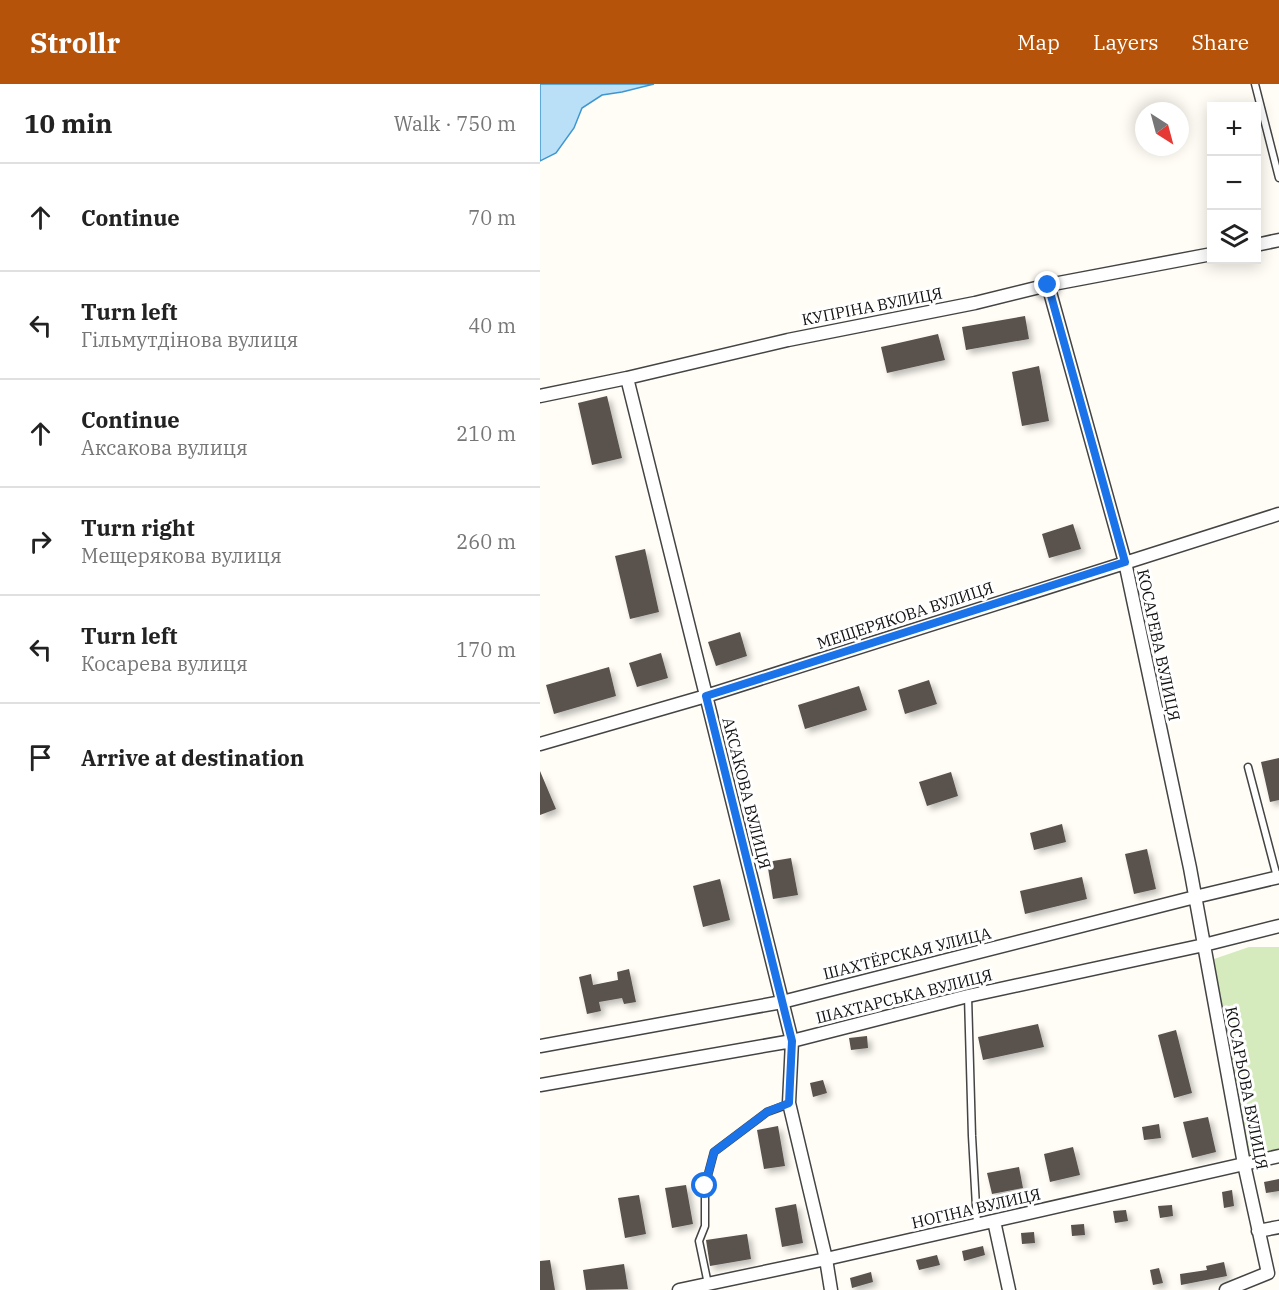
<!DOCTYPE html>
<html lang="en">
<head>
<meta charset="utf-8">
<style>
	:root { --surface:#fff; --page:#f6f6f6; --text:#222; --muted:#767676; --line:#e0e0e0; --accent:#b45309 }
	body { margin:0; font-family:"IBM Plex Serif",serif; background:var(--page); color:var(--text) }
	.controls { position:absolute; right:18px; top:18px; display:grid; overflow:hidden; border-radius:0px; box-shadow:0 3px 15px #0003 }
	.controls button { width:54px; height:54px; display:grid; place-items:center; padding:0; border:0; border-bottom:2px solid var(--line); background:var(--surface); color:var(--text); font:30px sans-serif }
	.compass { position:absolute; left:595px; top:18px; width:54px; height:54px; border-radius:50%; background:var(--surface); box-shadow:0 3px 15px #0003; rotate:144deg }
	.stop { position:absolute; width:18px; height:18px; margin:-14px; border:4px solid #1a73e8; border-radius:50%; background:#fff }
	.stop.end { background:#1a73e8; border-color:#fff; box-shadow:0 2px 6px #0008 }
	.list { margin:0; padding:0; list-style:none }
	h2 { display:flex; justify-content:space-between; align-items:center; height:78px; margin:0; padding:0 24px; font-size:26px }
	h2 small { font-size:20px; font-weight:400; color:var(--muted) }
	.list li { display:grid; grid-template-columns:39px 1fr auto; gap:18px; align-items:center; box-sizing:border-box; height:108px; padding:0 24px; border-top:2px solid var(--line) }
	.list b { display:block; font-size:22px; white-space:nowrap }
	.list p { margin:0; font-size:20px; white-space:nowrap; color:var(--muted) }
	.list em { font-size:20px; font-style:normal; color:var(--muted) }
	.icon { flex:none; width:33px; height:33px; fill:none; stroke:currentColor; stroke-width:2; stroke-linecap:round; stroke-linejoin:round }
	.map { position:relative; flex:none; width:739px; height:1206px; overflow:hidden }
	header { display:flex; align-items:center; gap:36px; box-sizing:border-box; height:84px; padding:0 30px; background:var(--accent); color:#fff }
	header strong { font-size:28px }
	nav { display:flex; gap:33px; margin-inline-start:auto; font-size:21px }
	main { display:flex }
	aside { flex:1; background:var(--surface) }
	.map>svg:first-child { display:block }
	.green { fill:#d5ebbd }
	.water { fill:#b9e0f7; stroke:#3f96cf; stroke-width:1.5 }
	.building { fill:#5a524d; filter:url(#shadow) }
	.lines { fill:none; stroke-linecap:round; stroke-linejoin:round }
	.service-casing { stroke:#444; stroke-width:9 }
	.minor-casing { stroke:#444; stroke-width:15 }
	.service { stroke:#fff; stroke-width:6 }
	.minor { stroke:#fff; stroke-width:12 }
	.route { stroke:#1a73e8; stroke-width:8 }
	.labels { text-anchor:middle; stroke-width:6; stroke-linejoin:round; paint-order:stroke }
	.street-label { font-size:16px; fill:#111; stroke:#fff }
</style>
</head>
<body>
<header>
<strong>Strollr</strong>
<nav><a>Map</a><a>Layers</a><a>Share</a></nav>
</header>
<main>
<aside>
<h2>10 min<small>Walk · 750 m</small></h2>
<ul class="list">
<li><svg class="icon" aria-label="ahead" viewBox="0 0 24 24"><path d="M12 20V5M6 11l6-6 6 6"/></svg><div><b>Continue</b></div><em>70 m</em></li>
<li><svg class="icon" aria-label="left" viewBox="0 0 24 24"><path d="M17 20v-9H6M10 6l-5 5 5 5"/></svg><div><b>Turn left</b><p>Гільмутдінова вулиця</p></div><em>40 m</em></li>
<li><svg class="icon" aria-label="ahead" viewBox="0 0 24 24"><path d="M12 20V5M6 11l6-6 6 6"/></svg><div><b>Continue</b><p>Аксакова вулиця</p></div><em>210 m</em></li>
<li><svg class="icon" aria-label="right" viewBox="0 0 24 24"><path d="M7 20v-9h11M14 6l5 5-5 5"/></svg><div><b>Turn right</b><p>Мещерякова вулиця</p></div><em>260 m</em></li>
<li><svg class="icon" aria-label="left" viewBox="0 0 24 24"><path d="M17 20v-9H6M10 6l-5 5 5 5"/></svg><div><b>Turn left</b><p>Косарева вулиця</p></div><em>170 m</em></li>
<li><svg class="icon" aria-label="arrive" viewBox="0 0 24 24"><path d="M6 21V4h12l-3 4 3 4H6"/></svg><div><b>Arrive at destination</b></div></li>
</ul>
</aside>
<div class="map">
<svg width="739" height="1206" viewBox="0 0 739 1206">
	<defs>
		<filter id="shadow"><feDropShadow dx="4" dy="4" stdDeviation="3" flood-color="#0004"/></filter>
	</defs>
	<rect width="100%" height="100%" fill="#fffdf5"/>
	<path class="green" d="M709,863H739V1066L708,1073L674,875Z"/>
	<path class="water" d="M0,0H114L82,8L62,11L42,24L34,44L16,69L0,77Z"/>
	<path class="building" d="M485,232L489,255L426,266L422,243Z
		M398,250L405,276L347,289L341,263Z
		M499,282L509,337L482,342L472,288Z
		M67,312L82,374L52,381L38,319Z
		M533,440L541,465L509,474L502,450Z
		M105,465L119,528L90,535L75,472Z
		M200,548L207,572L176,582L168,558Z
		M121,569L128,594L97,603L89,579Z
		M69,583L76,612L14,630L6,601Z
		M389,596L397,620L365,630L358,606Z
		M319,602L327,626L265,645L258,621Z
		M739,674V716L730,718L721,678Z
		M0,687L16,725L0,731Z
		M411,688L418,712L387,722L379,698Z
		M522,740L526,758L494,766L490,749Z
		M607,765L616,805L594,810L585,770Z
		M251,774L258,811L233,815L227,778Z
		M542,793L547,815L485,830L480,807Z
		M180,795L190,836L163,843L153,802Z
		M89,885L96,918L84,920L82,914L59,918L61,927L47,930L39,893L51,890L53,901L78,896L77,888Z
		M498,940L504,963L443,976L438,953Z
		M636,946L652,1009L634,1014L618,951Z
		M327,952L328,964L311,966L309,954Z
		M283,996L287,1009L273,1013L270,999Z
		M668,1033L676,1068L652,1074L643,1038Z
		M619,1040L621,1054L604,1056L602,1043Z
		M238,1042L245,1082L224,1085L217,1046Z
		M533,1063L540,1091L510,1098L504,1070Z
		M479,1083L483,1104L452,1110L447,1089Z
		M739,1095V1107L726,1109L724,1098Z
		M146,1101L153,1140L132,1144L125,1104Z
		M692,1106L694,1122L684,1124L682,1108Z
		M99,1111L106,1150L85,1154L78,1114Z
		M256,1120L263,1159L242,1163L235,1124Z
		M632,1121L633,1132L620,1134L618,1122Z
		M586,1126L588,1137L575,1139L573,1127Z
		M544,1140L545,1151L532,1152L531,1141Z
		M494,1148L495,1159L482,1160L481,1149Z
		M207,1150L211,1175L170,1182L166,1156Z
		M443,1162L445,1171L424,1177L422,1167Z
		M397,1171L400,1181L379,1186L376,1176Z
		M10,1176L15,1206H0V1177Z
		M684,1178L687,1192L641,1201L640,1190L667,1186L666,1182Z
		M84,1180L88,1205L46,1206L43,1186Z
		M619,1184L623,1199L613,1201L610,1186Z
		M331,1188L333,1198L312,1204L310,1194Z"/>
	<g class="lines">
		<g class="service-casing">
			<path id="service" d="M715,0L739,94
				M708,683L737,793
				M428,912L432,1052L437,1140
				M168,1200L159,1157L165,1142V1102L174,1068L227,1028L249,1020"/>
		</g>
		<g class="minor-casing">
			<path id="minor" d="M716,161L739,156
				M508,201L585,478L650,784L704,1080L728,1189L686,1206
				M87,294L252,957L249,1019L286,1175L291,1206
				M0,312L87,294L248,256L435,219L508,201L672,170
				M0,660L166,612L739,430
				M0,962L242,918L655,813L739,793
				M0,1001L252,957L428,912L664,861L739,842
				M454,1137L469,1206
				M718,1147L739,1143
				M139,1206L286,1175L739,1072"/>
		</g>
		<use href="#service" class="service"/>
		<use href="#minor" class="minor"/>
	</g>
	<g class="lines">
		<path class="route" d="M165,1102L174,1068L227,1028L249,1019L252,957L166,612L585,478L508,201"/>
	</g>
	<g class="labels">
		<g class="street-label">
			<text transform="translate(332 222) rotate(-11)" y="6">КУПРІНА ВУЛИЦЯ</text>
			<text transform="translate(365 531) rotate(-18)" y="6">МЕЩЕРЯКОВА ВУЛИЦЯ</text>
			<text transform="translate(619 561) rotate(78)" y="6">КОСАРЕВА ВУЛИЦЯ</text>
			<text transform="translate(207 709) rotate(76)" y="6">АКСАКОВА ВУЛИЦЯ</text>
			<text transform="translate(367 869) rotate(-14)" y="6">ШАХТЁРСКАЯ УЛИЦА</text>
			<text transform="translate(364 912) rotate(-14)" y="6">ШАХТАРСЬКА ВУЛИЦЯ</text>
			<text transform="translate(707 1004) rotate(79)" y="6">КОСАРЬОВА ВУЛИЦЯ</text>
			<text transform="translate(436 1124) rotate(-13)" y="6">НОГІНА ВУЛИЦЯ</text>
		</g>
	</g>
</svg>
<div class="controls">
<button>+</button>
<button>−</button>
<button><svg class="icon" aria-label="layers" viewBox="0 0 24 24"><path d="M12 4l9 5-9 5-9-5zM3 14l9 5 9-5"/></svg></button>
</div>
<svg class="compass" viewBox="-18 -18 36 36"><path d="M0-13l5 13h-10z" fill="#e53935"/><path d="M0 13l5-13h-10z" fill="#767676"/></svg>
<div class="stop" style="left:165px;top:1102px"></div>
<div class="stop end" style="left:508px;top:201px"></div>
</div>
</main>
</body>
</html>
